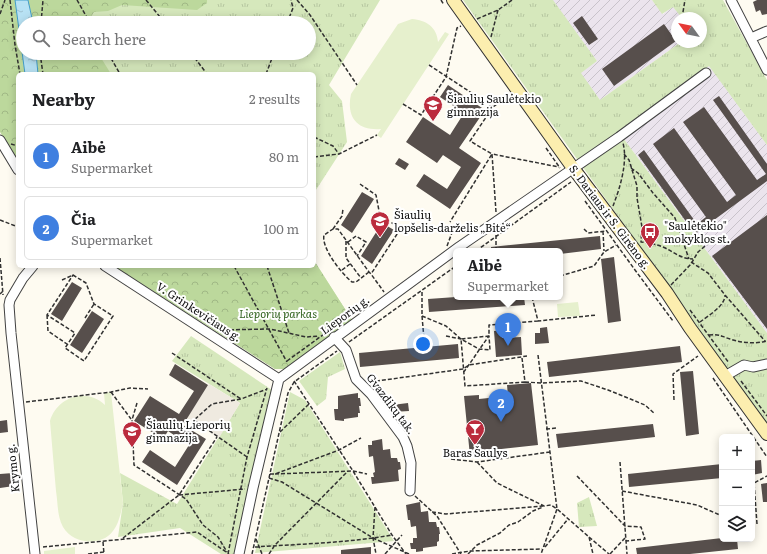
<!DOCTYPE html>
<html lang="en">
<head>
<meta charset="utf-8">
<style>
	:root { --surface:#fff; --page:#f2f2f2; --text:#202124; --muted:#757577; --line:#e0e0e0; --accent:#0b8043 }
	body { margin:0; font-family:Literata,serif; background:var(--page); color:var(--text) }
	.controls { position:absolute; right:12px; bottom:12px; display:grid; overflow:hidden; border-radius:6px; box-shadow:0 2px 10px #0003 }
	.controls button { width:36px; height:36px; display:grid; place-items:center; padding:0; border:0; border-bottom:1px solid var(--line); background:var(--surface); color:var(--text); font:20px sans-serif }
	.compass { position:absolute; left:671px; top:12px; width:36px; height:36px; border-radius:50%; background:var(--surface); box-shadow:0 2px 10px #0003; rotate:303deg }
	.you { position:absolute; left:423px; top:344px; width:14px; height:14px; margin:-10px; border:3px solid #fff; border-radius:50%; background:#1a73e8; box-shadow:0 0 0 6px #1a73e833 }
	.badge { display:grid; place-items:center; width:26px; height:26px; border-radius:50%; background:var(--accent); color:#fff; font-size:13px; font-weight:700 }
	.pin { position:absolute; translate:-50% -33px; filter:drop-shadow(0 1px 2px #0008) }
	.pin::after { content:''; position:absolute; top:21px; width:14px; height:12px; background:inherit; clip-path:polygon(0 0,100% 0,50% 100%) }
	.popup { position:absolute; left:453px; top:248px; width:110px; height:52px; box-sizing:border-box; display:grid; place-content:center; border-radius:6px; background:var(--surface); filter:drop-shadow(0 1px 3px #0005); font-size:13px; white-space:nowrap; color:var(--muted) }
	.popup b { font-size:15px; color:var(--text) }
	.popup::after { content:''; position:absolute; left:50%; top:100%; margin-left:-8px; border:8px solid transparent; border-top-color:var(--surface) }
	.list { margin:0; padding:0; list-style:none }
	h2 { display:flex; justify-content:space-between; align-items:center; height:52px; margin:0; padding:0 16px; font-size:17px }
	h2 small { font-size:13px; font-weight:400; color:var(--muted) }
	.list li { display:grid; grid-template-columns:26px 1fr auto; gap:12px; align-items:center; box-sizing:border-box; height:64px; margin:0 8px 8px; padding:0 8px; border:1px solid var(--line); border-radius:6px }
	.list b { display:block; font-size:15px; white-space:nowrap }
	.list p { margin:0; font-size:13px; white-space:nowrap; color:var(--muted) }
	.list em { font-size:13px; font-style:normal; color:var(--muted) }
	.icon { flex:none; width:22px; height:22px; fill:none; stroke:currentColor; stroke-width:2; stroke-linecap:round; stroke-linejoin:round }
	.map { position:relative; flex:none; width:767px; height:554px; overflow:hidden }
	.search { position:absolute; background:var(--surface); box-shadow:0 2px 10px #0003; left:16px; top:16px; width:300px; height:44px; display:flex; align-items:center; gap:10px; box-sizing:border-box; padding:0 14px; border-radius:22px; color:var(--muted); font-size:15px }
	.panel { position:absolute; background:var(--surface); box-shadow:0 2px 10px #0003; left:16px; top:72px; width:300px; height:196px; border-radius:6px }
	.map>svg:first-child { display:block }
	.industrial { fill:url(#industrial-furrows) }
	.grass { fill:url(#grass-tufts); fill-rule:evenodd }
	.forest { fill:url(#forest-crowns) }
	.pitch { fill:#e6f0cd }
	.plaza { fill:#efeae0 }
	.water { fill:url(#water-ripples); stroke:#419dc9 }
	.building { fill:#574f4c }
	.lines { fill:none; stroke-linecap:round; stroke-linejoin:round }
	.street-casing { stroke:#424242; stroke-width:11 }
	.secondary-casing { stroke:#313131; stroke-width:14 }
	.path { stroke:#313131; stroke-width:1.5; stroke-dasharray:4 2; stroke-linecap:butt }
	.street { stroke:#fff; stroke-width:9 }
	.secondary { stroke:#fceeaf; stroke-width:12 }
	.labels { text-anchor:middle; stroke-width:4; stroke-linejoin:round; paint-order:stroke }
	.poi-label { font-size:11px; fill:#0f0f0f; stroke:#fff; text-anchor:start }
	.street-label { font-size:11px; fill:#0f0f0f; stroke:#fff }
	.park-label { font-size:11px; font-style:italic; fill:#346521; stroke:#fff }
</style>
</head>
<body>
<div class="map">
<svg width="767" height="554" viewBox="0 0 767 554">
	<defs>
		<pattern id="industrial-furrows" width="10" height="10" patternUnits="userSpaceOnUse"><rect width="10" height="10" fill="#ebe4ed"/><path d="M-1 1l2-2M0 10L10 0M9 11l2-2" fill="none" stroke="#c8c2ca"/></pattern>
		<pattern id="grass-tufts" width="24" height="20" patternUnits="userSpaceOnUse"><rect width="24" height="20" fill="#d6e8bc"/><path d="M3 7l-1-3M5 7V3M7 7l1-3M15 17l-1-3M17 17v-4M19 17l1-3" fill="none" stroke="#b6c6a0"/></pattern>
		<pattern id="forest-crowns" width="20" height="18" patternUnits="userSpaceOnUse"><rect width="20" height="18" fill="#bcd89c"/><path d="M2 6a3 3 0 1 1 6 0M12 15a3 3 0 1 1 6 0" fill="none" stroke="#a0b885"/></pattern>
		<pattern id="water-ripples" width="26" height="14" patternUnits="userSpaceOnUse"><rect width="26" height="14" fill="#b8e2f4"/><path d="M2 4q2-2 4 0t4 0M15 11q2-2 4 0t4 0" fill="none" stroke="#9dc1d0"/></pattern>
	</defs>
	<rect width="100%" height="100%" fill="#fefbf1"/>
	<path class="industrial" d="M552,0H652L663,14L673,6L682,18H677V42H681L600,100L580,73L597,61Z
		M709,65L767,145V333L618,131Z"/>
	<path class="grass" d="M0,0H380L329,85L342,101L347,142L314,193L315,262L352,320L284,369H275L114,266H314V74H18L1,134ZM23,23H309V53H23Z
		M463,0H553L597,61L581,73L600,100L681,42H701V18H682L673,7L662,14L652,0H723L767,80V145L709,66L618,131L767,333V424Z
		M191,336L272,390L236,554H221L180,528L118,537L123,503L120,473L177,504L240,403L172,361Z
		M340,352L345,369L328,377L326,399L317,406L299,381Z
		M290,392L305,400L394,541L255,553Z
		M589,497L597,526L579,527L577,503Z"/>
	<path class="forest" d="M0,0H15L25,74H18V161L0,132Z
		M28,0H207V3L197,10L122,5L108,11L94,12L86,23H33Z
		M36,53H98L111,74H38Z
		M314,208L315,262L352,320L284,369H275L114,266H314Z"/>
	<path class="pitch" d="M412,19C426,20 437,27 438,42L445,32L449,34L381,138L377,135L381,129C357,131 346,117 351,94L398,24Z
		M578,302L580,316L558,317L557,304Z
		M111,392L123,503C120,517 117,535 100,540C87,544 71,540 63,527C57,516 58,503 56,491C54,468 52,445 50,421C57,397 86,387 105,405L104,393Z
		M75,547V554H44V551Z"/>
	<path class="plaza" d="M209,384L240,403L219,438L187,418Z"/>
	<path class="water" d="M15,0H28L33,23H23V53H36L38,74H25Z"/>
	<path class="building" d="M757,0H767V14L762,15L760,10L756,12L753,2Z
		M582,16L598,39L589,45L573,23Z
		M664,24L676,41L614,86L602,69Z
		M448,85L485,110L459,148L481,163L450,209L416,186L424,174L447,189L461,167L443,155L437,163L406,142L423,117L450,135L464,113L440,97Z
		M719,96L767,164V181L695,234L638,155L644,150L697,224L706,217L653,144L674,128L727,202L736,195L683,122L704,107L757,180L766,174L713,100Z
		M399,158L409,164L405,170L395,164Z
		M362,192L374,199L352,233L341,225Z
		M767,215V329L712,256Z
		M382,223L394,230L372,264L361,256Z
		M600,236L601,249L560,254V251H491V247Z
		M614,257L621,321L608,323L601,259Z
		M72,282L82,288L62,321L51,314Z
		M456,297H524L525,305L429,312L428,299Z
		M92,311L104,319L82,353L70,345Z
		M547,327L549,343L535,344V333H540V328Z
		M502,330V338L521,337L522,355L496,357L494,331Z
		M458,344L459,358L360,367L359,353Z
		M680,346L682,362L549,377L547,362Z
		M175,364L208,385L183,425L206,439L177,485L142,462L150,450L175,467L189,445L168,431L163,439L134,421L150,396L179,414L194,391L169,375Z
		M693,371L699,434L686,436L680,372Z
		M531,383L538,445L484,451V455L470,456L464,396L479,395V399L508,396L507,385Z
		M358,393V398H360L361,406H359L360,413H358V417L344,419V421L335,420L334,409H338V396Z
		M408,403L409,411L393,412L392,405Z
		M7,420L8,432L0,433V421Z
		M653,424L655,437L558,448L556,434Z
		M382,439L383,450L390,449L391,458H397L398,462H400L401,469L398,470L399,481L372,484L371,477H374L373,473L375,472L373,456L369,457L368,445H372V441Z
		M761,460L762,473L752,475V461Z
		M722,464V478L629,487L628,474Z
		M13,473L14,486L0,488V474Z
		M767,483V502H763L761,484Z
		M420,502L421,512L428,511L429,522H436L437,527H439L440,534H439V541L437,542V546L423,548V551L416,552V549H411L410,543H413V538H417L416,526L411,527L410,520H408L406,505Z
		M722,538L737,539L738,549L690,554H637L636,548Z
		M371,547V554H341V550Z"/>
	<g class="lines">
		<g class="street-casing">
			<path id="street" d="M731,0L767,70
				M751,38L767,31
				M0,140L18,170
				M33,266L23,278L10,300L9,305L11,333L35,554
				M105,266L279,379
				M334,337L346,350L356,379L371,394L403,437L407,446L411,463L410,491
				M725,376L744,365L753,367L767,364
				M239,554L253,488L279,379L459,247L619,137L706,73"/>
		</g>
		<g class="secondary-casing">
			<path id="secondary" d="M453,0L573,168L667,293L690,328L767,434"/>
		</g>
		<path class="path" d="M10,0L15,45L20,74
			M77,0L90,23
			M146,0L165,23
			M297,0L310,15L357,85
			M441,0L444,5
			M0,14L5,0
			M682,18L685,0
			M477,19L498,10L512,0
			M41,23L43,0
			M287,23L293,8L291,0
			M491,37L498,10
			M40,53L43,74
			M108,53L120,74
			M191,53L207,74
			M429,65L493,107L470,141L492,154L450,222
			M266,74L274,53
			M403,104L421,115L446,77L457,28L461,26
			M493,107L509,95
			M314,137L333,146L339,154
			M11,144L18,146
			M546,148L560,168
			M624,154L629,160L637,186V198L642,227L641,242C649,243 656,244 663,247C674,252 681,259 693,259
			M314,157L339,154L377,135
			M631,168L638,173L653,193L675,218L689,259
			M360,184L376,195L380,216L401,228L371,274
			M585,201L635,270L673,321
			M613,206C620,188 628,162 623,143
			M496,212L492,154L559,167
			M0,220L18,227
			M333,229L342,216L343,209
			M584,229L588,233L606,231
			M603,231L604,251
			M346,241V258L361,278
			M348,242L356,236L366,242L357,256
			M447,246L453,230
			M476,251L571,182
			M496,251V232
			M0,258L3,295
			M691,262L708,273L725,295L765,341
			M234,266L287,362
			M267,266L289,333
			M342,270L350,264
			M369,272L356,282H352C342,274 321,248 324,235L333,229H338L369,272L371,274L384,292
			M560,276L594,266L604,252L616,245
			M62,280L73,275L86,283L94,304L113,316L84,361L65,348L75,333L47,315L73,275
			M671,285L691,264L698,252L710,242
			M422,292V316L446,326L461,339L479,349L490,350L489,336C480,348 472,361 463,373
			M0,294L3,291
			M532,297L538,321L597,315
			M690,310L729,363
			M47,315L48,331L67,344
			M422,316L424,339
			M85,318L94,304
			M700,322C709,315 725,306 725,295
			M218,330L270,329L306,337L319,336
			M709,335C721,334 720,336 730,339C742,343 755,344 767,341
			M446,336L461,339
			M349,342L456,266
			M172,353L241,399
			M538,355L557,509L589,537L593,554
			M522,358L525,382L465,386L461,339L489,336V325L538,321
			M287,361L353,313
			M713,378L767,457
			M294,381L353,471L392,535L406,554
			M741,381L767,416
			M370,382L463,369L469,365L527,356
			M525,382L541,383L581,381L608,390L645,405L655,414
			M111,392L131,419
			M674,400L673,374L698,356
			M26,402L111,392L130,388L148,389
			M137,403L132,420L134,465L186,499L203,525L218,537L227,552
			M546,429L557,428
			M280,432L309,404
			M247,457L194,420L212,404L241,399L267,389
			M451,459L477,462L550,452
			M477,462L497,483L544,506L551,505L557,509L541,554
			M620,462L627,554
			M270,474H275L339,450L361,438
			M275,474L353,471L367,474
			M577,476L625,526L641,527L645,539L626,541
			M269,478L282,482L373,538L409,554
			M622,491L697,505L722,516
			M179,495L245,489
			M415,496L437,516L461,554
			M375,507L373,538L376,554
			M432,512L446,514L543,506
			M757,524L754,483L767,476
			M589,537L609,554
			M123,538L179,495L217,437
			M256,539L262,554
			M103,542L104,554
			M43,547L197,532L229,554
			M255,547C300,544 347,543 392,535
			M545,547L568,519
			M88,554L104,552
			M228,554L247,457L267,388
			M252,554L288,393L294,382L337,351
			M269,554L275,545L348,471
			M385,554L402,535
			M452,554L470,551L542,549
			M468,554L477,545L500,533L509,525L518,522L533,511L543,507
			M610,554L625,538"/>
		<use href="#street" class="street"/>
		<use href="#secondary" class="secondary"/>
	</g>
	<defs>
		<g id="school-pin" transform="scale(1)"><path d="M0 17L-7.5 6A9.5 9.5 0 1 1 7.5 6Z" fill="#bb2b3d" stroke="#fff"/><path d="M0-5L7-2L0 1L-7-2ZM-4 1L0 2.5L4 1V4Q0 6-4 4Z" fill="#fff"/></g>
		<g id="bus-pin" transform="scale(1)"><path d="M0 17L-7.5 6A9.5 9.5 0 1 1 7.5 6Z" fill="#bb2b3d" stroke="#fff"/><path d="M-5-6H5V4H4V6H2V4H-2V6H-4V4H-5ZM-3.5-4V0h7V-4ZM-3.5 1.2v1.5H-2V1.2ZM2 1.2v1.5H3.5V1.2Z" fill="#fff"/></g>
		<g id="bar-pin" transform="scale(1)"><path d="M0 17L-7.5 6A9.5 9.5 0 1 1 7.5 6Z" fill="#bb2b3d" stroke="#fff"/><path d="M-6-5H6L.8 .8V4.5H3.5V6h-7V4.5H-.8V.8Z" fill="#fff"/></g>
	</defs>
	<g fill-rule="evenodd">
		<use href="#school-pin" x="433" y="105"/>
		<use href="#school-pin" x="380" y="221"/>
		<use href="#bus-pin" x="650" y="232"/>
		<use href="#bar-pin" x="475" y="429"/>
		<use href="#school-pin" x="132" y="431"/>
	</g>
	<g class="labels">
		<g class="poi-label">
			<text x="447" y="103">Šiaulių Saulėtekio<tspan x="447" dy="13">gimnazija</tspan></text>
			<text x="394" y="219">Šiaulių<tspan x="394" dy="13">lopšelis-darželis „Bitė“</tspan></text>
			<text x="664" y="230">"Saulėtekio"<tspan x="664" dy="13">mokyklos st.</tspan></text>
			<text x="146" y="429">Šiaulių Lieporių<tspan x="146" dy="13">gimnazija</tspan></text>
			<text x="475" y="457" text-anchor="middle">Baras Šaulys</text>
		</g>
		<g class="street-label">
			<text transform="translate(610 217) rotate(53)" y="4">S. Dariaus ir S. Girėno g.</text>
			<text transform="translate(199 312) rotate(33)" y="4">V. Grinkevičiaus g.</text>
			<text transform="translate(345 315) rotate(-36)" y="4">Lieporių g.</text>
			<text transform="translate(391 404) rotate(53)" y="4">Gvazdikų tak.</text>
			<text transform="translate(13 468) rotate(-96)" y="4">Krymo g.</text>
		</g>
		<g class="park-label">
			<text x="278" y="318">Lieporių parkas</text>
		</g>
	</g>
</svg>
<div class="controls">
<button>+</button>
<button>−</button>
<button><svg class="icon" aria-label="layers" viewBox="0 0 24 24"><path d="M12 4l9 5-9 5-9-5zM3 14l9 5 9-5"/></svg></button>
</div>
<svg class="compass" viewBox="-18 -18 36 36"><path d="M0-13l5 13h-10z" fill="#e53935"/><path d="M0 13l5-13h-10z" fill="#757577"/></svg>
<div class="you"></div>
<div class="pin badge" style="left:508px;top:346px;background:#3f7fe0">1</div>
<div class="popup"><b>Aibė</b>Supermarket</div>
<div class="pin badge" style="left:501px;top:422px;background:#3f7fe0">2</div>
<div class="search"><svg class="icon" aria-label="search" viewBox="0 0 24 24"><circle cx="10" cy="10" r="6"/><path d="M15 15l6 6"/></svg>Search here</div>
<section class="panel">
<h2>Nearby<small>2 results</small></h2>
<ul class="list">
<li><span class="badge" style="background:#3f7fe0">1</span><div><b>Aibė</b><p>Supermarket</p></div><em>80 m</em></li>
<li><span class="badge" style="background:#3f7fe0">2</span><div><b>Čia</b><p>Supermarket</p></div><em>100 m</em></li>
</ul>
</section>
</div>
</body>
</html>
